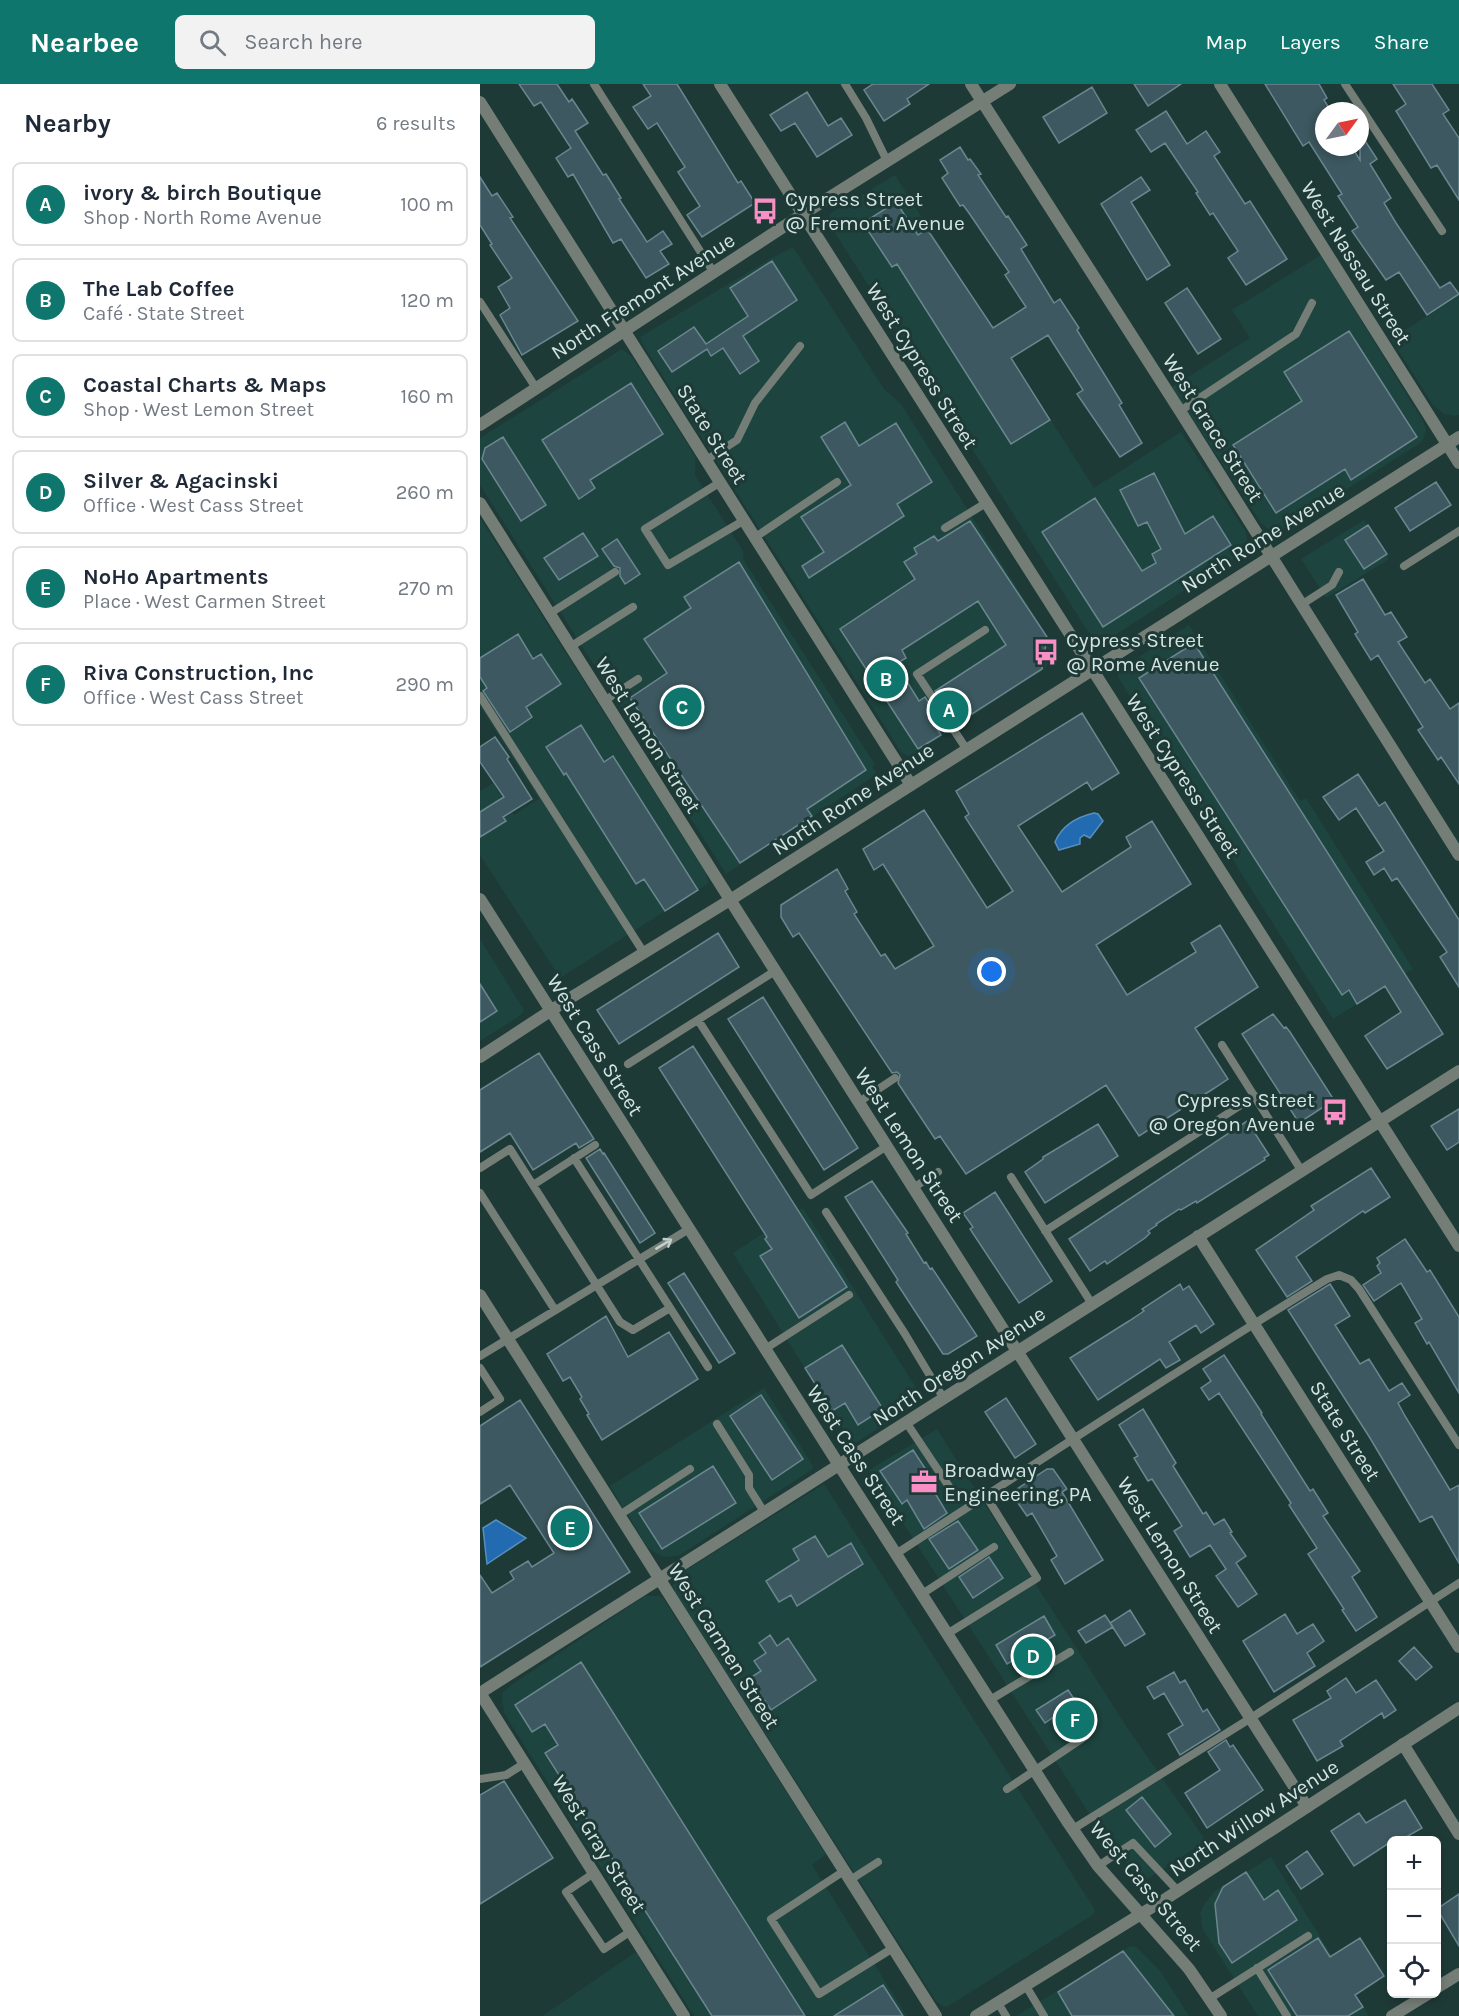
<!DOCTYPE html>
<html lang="en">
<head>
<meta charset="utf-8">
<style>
	:root { --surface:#fff; --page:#f2f2f3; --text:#1f2937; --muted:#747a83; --line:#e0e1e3; --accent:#0f766e }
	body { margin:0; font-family:Karla,sans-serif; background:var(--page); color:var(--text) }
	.controls { position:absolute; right:18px; bottom:18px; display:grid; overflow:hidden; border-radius:9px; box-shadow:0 3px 9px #0003 }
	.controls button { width:54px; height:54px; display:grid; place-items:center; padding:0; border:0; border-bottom:2px solid var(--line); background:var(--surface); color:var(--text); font:30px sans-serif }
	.compass { position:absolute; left:835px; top:18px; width:54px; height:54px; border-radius:50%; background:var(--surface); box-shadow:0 3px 9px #0003; rotate:57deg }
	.you { position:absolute; left:512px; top:888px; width:21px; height:21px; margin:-15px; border:4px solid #fff; border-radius:50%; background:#1a73e8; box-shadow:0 0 0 9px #1a73e833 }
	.badge { display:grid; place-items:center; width:39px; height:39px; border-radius:50%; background:var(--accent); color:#fff; font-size:20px; font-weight:700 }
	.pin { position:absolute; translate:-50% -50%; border:3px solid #fff; box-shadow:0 2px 6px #0006 }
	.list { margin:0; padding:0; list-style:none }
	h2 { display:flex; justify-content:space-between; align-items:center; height:78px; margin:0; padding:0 24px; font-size:26px }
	h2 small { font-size:20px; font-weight:400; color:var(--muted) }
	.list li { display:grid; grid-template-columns:39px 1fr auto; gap:18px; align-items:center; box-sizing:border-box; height:84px; margin:0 12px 12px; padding:0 12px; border:2px solid var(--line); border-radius:9px }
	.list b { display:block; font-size:22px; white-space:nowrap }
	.list p { margin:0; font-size:20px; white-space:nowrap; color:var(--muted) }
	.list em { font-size:20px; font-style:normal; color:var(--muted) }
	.icon { flex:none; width:33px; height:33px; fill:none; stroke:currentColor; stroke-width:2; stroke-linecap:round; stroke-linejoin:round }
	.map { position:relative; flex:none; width:979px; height:1932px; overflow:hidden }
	header { display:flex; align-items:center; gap:36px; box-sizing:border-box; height:84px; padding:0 30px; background:var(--accent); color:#fff }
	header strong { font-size:28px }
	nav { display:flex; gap:33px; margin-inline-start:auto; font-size:21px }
	.search { width:420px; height:54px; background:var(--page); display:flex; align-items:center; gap:15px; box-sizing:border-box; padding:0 21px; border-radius:9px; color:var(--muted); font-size:22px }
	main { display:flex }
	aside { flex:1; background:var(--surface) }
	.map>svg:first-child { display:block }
	.built { fill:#1d443f }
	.water { fill:#226bb0; stroke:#578fbf; stroke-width:1.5 }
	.building { fill:#3d5860; stroke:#6a878f; stroke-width:1.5 }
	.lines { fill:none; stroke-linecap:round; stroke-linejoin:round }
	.service { stroke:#747e77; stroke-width:8 }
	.minor { stroke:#747e77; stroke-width:12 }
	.tertiary { stroke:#747e77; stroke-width:12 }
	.oneway { stroke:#c1d0cd }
	.labels { text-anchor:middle; stroke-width:6; stroke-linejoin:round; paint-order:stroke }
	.poi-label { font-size:21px; fill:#d4e4e2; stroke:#1e3a37; text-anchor:start }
	.street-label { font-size:21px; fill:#d4e4e2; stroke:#1e3a37 }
</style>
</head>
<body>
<header>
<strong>Nearbee</strong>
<div class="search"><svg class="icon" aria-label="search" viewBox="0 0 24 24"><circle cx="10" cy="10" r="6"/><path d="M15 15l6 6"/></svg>Search here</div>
<nav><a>Map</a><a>Layers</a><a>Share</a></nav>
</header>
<main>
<aside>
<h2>Nearby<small>6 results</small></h2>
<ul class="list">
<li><span class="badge">A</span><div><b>ivory &amp; birch Boutique</b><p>Shop · North Rome Avenue</p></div><em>100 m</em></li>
<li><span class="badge">B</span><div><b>The Lab Coffee</b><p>Café · State Street</p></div><em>120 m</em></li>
<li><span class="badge">C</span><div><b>Coastal Charts &amp; Maps</b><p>Shop · West Lemon Street</p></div><em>160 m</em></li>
<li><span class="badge">D</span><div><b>Silver &amp; Agacinski</b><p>Office · West Cass Street</p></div><em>260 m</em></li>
<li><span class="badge">E</span><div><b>NoHo Apartments</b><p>Place · West Carmen Street</p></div><em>270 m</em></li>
<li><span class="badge">F</span><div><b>Riva Construction, Inc</b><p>Office · West Cass Street</p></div><em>290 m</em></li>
</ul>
</aside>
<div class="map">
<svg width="979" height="1932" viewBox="0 0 979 1932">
	<rect width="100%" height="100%" fill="#1e3a37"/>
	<path class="built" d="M415,91L614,404L701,348L766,448L768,463L766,467L635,551L619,554L613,552L607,546L350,141L349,133L351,129Z
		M313,163L404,305L421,320L580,572L568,580L562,587L429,673L421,668L163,261L160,253L288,176Z
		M841,171L943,337L946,345L944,353L942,358L803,445H788L781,439L692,303L770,254L752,226Z
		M979,212V331L974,332L964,330L953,321L911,255Z
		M142,265L152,273L215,372V391L263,467V475L394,679L393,684L397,690L246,790L0,401V354Z
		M0,434L226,789L229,799L80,894L0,771V707L13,699L34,731L59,715L0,622Z
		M884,436L909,475L846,514L821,475Z
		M709,541L820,717L826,714L933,885L853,935L638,593L640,585Z
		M0,855L44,926L41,931L0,957Z
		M323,1124L443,1315L373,1361L253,1169Z
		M284,1304L333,1382V1385L200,1471L190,1473L181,1472L174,1468L168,1464L130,1402Z
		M457,1345L648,1645L726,1757L666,1796L663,1797L658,1794L614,1737L389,1386Z
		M344,1400L615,1826L614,1830L467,1923L462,1922L456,1917L195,1508L193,1501L194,1495L198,1491Z
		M165,1512H178L183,1514L346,1770L332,1781L427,1932H214L24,1629L22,1614L23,1608L31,1601Z
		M791,1773L889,1932H778L723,1846L720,1829L725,1819L735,1807Z
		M651,1862L656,1863L681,1888L709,1932H536Z
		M156,1868L196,1932H62L74,1924Z"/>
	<path class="water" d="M614,729L618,730L623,737L610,754L604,751L600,754V760L579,766L575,758C582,741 597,733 614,729Z
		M16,1436L46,1454L7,1480L3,1444Z"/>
	<path class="building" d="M39,0H77L89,18L92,15L108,39L95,47L123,91L126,90L141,114L139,115L167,158L183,147L192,160L180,167L189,180L166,194L141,155L133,159L93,90L88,93L76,74L91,64L61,18L54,22Z
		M163,0H197L258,99L261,97L275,119L222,153L207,131L220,122L198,88L205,83L177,39L168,45L153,23L171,12Z
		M393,0H449L427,15L430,20L404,37L384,6Z
		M654,0H701L668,22Z
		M785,0H839L847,14L844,16L851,27H844V63H872L880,76V49L897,75L890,80L911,114L904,119L916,139L960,204L970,198L979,210L947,231L919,188L906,196L872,147L878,143L858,112L862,110L829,58L823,62Z
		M913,0H952L969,26L963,30L979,54V116L957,81L951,84L916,27L926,20Z
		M612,3L627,29L579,59L563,33Z
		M327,8L348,42L361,34L372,51L337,73L315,39L301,47L290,31Z
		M686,27L707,60L726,47L740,68L734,72L765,120L770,117L807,175L766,201L748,174L758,167L733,129L730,131L716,109L718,108L685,59L671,68L656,46Z
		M480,63L488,76L490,75L501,90L498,91L526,133L528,132L547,161L541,165L574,219L580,215L599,244L597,246L642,319L639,321L662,359L640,373L597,310L603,306L568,251L531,274L570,336L531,360L417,180L412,183L383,139L416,118L438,151L447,145L513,244L546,223L525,191L529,188L489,129L483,121L480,122L462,94L468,89L460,76Z
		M0,93L12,112L17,109L33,133L30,134L98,237L42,271L20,231L30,224L18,203L32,194L10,161L12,160L0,141Z
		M661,93L670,106L651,118L690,181L667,196L621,120Z
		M292,177L317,216L263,252L279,277L260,290L243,264L231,272L227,265L192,288L178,267L214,243L226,260L268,232L250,204Z
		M707,204L741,255L718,270L685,219Z
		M869,247L937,353L871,396L865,385L796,429L753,361L822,317L804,288Z
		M151,299L183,350L110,396L115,404L99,415L62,356Z
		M365,338L379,362L416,339L452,398L417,420L424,432L329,494L322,482L344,468L321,433L371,401L341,353Z
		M23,353L66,421L41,437L2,375L5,364Z
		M674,389L705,450L733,432L751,461L623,543L562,448L615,414L662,487L676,479L672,470L681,465L667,438L658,442L640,406Z
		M956,398L971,421L930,447L915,424Z
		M490,437L567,553L562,585L492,630L479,609L463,619L455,607L526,561L498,517L422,566L426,574L416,580L439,617L445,613L453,625L447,629L461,651L438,665L360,545L435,495L424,478L437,470L434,464L454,452L458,457Z
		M888,441L907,470L884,485L865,456Z
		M103,449L118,472L79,496L64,474Z
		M137,455L160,490L145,500L140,492V484L134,482L122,465Z
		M259,478L386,686L327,725L332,732L260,779L150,614L187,589L164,555L211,524L204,513Z
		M883,495L905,531L911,528L927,553L918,558L945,599L950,595L970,625L979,619V700L961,673L958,676L938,646L943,643L898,571L891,576L875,550L878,548L856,511Z
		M38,550L53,575L61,570L81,600L46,623L52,633L30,648L3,607L7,604L0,593V574Z
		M714,559L963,950L907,985L885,952L921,928L905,902L877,920L869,906L862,911L659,594Z
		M602,629L639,689L612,706L607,698L538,742L582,808L651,763L646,753L672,737L711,800L616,861L647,911L716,868L711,859L740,841L778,903L715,944L748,995L733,1005L659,1052L626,1001L486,1090L460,1052L455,1055L418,999L420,991L417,988L412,989L319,849L313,853L301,833V821L357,785L368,805L365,807L377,828L374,830L401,872L405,870L415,885L454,862L403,780L394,786L383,765L444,726L507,824L533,807L485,733L489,730L476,707Z
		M101,641L124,678L133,672L218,806L185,827L164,795L156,800L86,689L84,691L66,663Z
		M15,653L29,673L27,675L52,715L23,733L26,737L0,753V728L24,713L0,678V663Z
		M878,690L899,722L905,718L979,836V903L960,873L967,868L917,794L912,797L904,784L894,791L886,778L904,767L876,724L859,736L843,713Z
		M238,849L259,883L139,960L117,926Z
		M0,900L17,927L0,938Z
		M283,913L378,1064L344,1086L248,935Z
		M793,930L804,944L806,943L810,948L854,1016L819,1039L762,950Z
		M213,962L367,1203L319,1234L280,1172L292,1165L285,1155L287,1153L179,984Z
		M59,969L114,1055L99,1064L96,1059L53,1086L30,1049L0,1068V1006Z
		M979,1025V1058L967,1066L951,1042Z
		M767,1037L789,1071L784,1074L785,1076L717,1119L716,1117L701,1126L699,1125L676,1140L677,1141L668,1147L670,1149L665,1154L627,1180L625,1177L610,1187L589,1155Z
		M618,1040L638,1072L565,1119L545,1088L563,1075V1073Z
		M120,1065L123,1070L124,1069L175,1149L160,1159L106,1074Z
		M891,1084L910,1113L885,1129L883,1127L816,1173L832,1197L807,1213L776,1166L834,1126L831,1122Z
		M392,1097L428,1149L426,1150L444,1179L446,1178L450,1185L452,1184L497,1252L468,1270H463L416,1198L418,1196L365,1113Z
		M515,1108L572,1197L539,1219L490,1145L493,1143L483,1129Z
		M925,1155L947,1188L950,1186L979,1233V1309L949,1258L947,1260L935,1239L942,1235L921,1199L894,1217L883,1201L901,1189L897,1182L900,1179L897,1174Z
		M204,1189L255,1269L239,1279L188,1199Z
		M700,1200L703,1206L709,1202L734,1240L721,1249L716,1241L689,1258L700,1276L686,1284L680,1275L618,1316L590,1274L649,1237L664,1227L662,1225Z
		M850,1200L870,1232L855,1241L880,1280L889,1275L909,1307L922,1299L930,1311L918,1319L925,1332L970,1406L979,1401V1479L952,1432L940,1438L890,1354L808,1226Z
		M126,1232L148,1273L189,1248L218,1295L122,1356L107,1331L109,1330L100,1315L102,1313L90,1293L83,1297L67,1270Z
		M362,1261L403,1325L378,1341L365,1319L352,1327L325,1284Z
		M744,1271L782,1329L781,1330L830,1407L833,1405L848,1429L843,1432L880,1487L872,1493L897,1533L876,1547L862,1526L864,1525L828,1470L837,1464L809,1421L811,1419L739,1309L729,1316L721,1304L731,1297L723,1285Z
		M281,1311L323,1375L292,1396L250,1332Z
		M526,1314L556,1360L535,1374L505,1328Z
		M40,1316L150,1488L0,1583V1491L12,1509L34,1495L30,1488L48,1477L52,1483L74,1469L30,1401L0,1420V1342Z
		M663,1325L696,1379L693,1382L723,1430L726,1428L734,1441L744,1435L752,1448L750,1449L766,1472L756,1479L777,1510L758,1523L736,1492L746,1485L730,1461L710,1473L694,1447L702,1442L672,1395L668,1397L654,1374L658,1372L639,1341Z
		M433,1366L454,1398L450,1401L467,1429L444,1445L427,1416L422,1420L400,1387Z
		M233,1382L256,1419L182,1465L159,1429Z
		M567,1385H573L587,1405L582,1408L623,1476L585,1500L571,1476L577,1472L552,1429L547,1432L531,1409Z
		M478,1437L498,1466L469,1485L449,1455Z
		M335,1452L348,1473L371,1459L383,1480L317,1522L311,1511L299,1518L286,1497L319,1476L313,1465Z
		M509,1473L523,1494L493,1514L479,1493Z
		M650,1526L665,1550L645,1562L630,1539Z
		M805,1530L817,1550L833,1540L844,1557L827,1569L835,1582L794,1608L763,1557Z
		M625,1531L633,1543L606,1559L598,1547Z
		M564,1532L575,1551L527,1580L516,1561Z
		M290,1551L297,1562L308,1554L336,1596L291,1626L270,1594L281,1587L274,1577L286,1569L279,1559Z
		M934,1563L952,1583L936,1596L919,1577Z
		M101,1578L325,1932H232L65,1669L78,1661L65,1640L52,1648L35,1621Z
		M694,1588L700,1599L705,1596L723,1628L727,1625L740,1646L700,1671L688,1650L703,1641L684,1609L674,1615L667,1603Z
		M866,1594L876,1609L896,1596L916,1626L904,1634L902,1629L860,1657L863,1662L837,1677L813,1636L851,1614L847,1607Z
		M588,1606L605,1631L584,1645L575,1632L565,1639L556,1626Z
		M746,1656L750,1663L753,1661L783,1706L727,1744L705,1709L740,1686L728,1668Z
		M24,1697L73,1774L0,1820V1711Z
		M662,1713L691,1750L675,1763L646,1726Z
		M925,1716L942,1744L921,1756H912V1762L909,1759L874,1782L851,1747L879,1729L886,1739Z
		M827,1767L843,1790L821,1805L806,1782Z
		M766,1788L784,1816L798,1806L817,1836L752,1879L739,1859L735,1820L743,1803Z
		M979,1810V1862L957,1825Z
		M838,1854L850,1873L880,1854L904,1892L875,1911L883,1923L868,1932H817L788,1886Z
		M643,1867L694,1932H592L578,1908Z
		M403,1901L423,1932H354Z"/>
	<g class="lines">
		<path class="service" d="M114,0L234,189
			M365,0L386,34L407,77
			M865,0L962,147
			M0,218L56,304
			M700,327L816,250L832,219
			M225,377L257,356L275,319L320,262
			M239,399L165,445L188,481L263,437
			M465,444L506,419
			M274,454L357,398
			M924,482L979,447
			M821,521L852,501L859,488
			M69,530L135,488
			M90,563L153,523
			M0,612L164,869
			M124,617L158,595
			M487,666L437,590L505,546
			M218,936L331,1111L407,1062
			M742,961L821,1086
			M148,980L295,887
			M379,1018L415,994
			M94,1074L228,1283
			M0,1084L30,1065L140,1238L153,1246L190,1224
			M531,1093L612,1220
			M53,1101L115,1061
			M433,1104L458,1088
			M0,1109L75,1226
			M346,1128L425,1250L464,1315
			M565,1147L775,1012
			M285,1265L369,1211
			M0,1272L209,1145
			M0,1284L20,1315L0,1328
			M426,1338L470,1404
			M237,1340L269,1391V1404L284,1428
			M138,1432L210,1385
			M416,1470C559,1377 701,1284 847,1195L859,1191L871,1196L879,1205L979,1361
			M442,1510L514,1463
			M467,1550L557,1494L506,1412
			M510,1616L590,1568
			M0,1695L26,1691L45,1679
			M527,1705L606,1652
			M593,1745L771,1634L979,1499
			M618,1782L653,1759L698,1807
			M364,1787L291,1835L339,1910L413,1864
			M114,1789L86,1808L124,1865L151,1847
			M370,1796L398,1778
			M777,1884L807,1932
			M546,1902L564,1932
			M729,1915L828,1852
			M518,1919L526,1932"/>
		<path class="minor" d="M491,0L700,327L979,771
			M740,0L979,379
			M0,18L431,701
			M0,341L323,130L530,0
			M0,419L261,833L827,1723
			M718,1152L979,1563
			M0,1211L456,1932
			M0,1609L979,987
			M0,1609L204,1932
			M923,1660L979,1750
			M956,1904L979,1890
			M912,1932L948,1910"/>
		<path class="tertiary" d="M240,0L979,1162
			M0,815L359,1381L587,1737L618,1782L709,1885L741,1932
			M0,973L87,916L250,816L979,353
			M496,1932L687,1814L979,1624"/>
	</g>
	<defs><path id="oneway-shaft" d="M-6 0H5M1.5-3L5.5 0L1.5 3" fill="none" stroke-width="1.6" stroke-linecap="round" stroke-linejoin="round" transform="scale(1.5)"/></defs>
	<use class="oneway" href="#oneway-shaft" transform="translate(184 1160) rotate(-31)"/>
	<defs>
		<g id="bus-bare" transform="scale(2.07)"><path d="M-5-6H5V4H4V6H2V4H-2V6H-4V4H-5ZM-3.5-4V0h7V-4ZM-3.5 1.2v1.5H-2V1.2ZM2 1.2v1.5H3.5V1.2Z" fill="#fa8fc6" stroke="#1e3a37" stroke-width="2.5" paint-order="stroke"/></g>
		<g id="office-bare" transform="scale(2.07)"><path d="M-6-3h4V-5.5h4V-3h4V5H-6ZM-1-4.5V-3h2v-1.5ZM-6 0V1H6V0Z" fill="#fa8fc6" stroke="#1e3a37" stroke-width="2.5" paint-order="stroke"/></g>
	</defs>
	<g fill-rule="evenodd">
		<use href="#bus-bare" x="285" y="127"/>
		<use href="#bus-bare" x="566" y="568"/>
		<use href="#bus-bare" x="855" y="1028"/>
		<use href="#office-bare" x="444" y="1398"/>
	</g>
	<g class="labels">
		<g class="poi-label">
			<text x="305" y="122">Cypress Street<tspan x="305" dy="24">@ Fremont Avenue</tspan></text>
			<text x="586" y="563">Cypress Street<tspan x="586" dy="24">@ Rome Avenue</tspan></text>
			<text x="835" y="1023" text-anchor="end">Cypress Street<tspan x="835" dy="24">@ Oregon Avenue</tspan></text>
			<text x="464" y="1393">Broadway<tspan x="464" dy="24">Engineering, PA</tspan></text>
		</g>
		<g class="street-label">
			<text transform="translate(876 179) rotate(58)" y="7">West Nassau Street</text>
			<text transform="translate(163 212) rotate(-33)" y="7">North Fremont Avenue</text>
			<text transform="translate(442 282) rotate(58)" y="7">West Cypress Street</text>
			<text transform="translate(733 344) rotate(58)" y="7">West Grace Street</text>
			<text transform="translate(232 350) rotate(58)" y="7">State Street</text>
			<text transform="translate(783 454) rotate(-32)" y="7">North Rome Avenue</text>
			<text transform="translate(168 651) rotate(58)" y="7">West Lemon Street</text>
			<text transform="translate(703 692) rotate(57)" y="7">West Cypress Street</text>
			<text transform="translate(373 715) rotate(-33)" y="7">North Rome Avenue</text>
			<text transform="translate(115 961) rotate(58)" y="7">West Cass Street</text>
			<text transform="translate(429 1061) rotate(57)" y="7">West Lemon Street</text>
			<text transform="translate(479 1282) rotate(-33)" y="7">North Oregon Avenue</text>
			<text transform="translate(865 1347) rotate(58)" y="7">State Street</text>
			<text transform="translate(376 1371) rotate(57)" y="7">West Cass Street</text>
			<text transform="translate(690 1471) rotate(58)" y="7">West Lemon Street</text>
			<text transform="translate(244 1562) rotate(58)" y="7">West Carmen Street</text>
			<text transform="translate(774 1734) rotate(-33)" y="7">North Willow Avenue</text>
			<text transform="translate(119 1760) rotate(58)" y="7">West Gray Street</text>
			<text transform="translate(666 1802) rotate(50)" y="7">West Cass Street</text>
		</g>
	</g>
</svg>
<div class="controls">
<button>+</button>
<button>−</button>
<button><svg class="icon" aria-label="locate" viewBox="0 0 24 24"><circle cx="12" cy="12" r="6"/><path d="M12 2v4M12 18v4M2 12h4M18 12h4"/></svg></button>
</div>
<svg class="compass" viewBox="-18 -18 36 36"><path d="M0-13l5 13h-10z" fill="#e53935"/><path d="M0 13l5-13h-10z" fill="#747a83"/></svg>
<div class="you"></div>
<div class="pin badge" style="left:469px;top:626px">A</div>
<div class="pin badge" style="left:406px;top:595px">B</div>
<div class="pin badge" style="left:202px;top:623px">C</div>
<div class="pin badge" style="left:553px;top:1572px">D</div>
<div class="pin badge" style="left:90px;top:1444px">E</div>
<div class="pin badge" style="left:595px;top:1636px">F</div>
</div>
</main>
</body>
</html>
